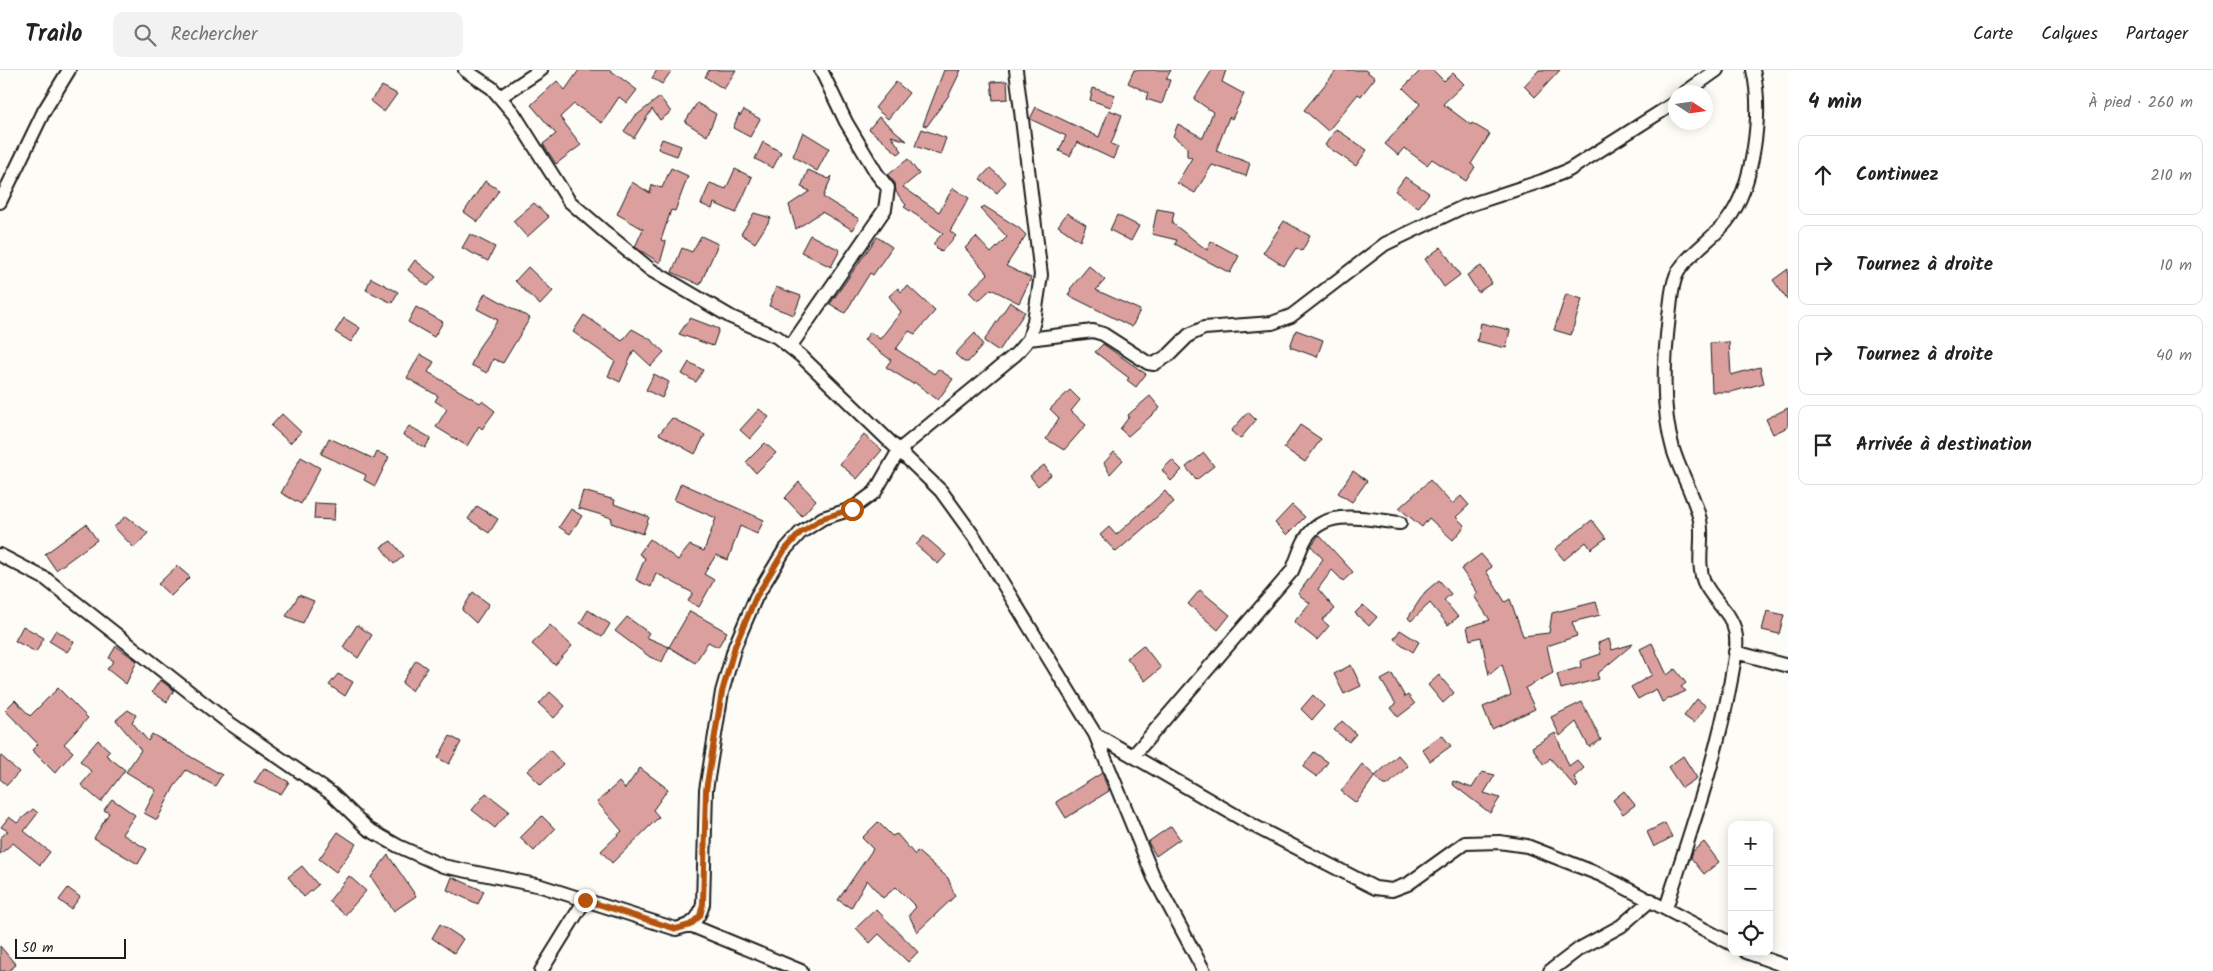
<!DOCTYPE html>
<html lang="fr">
<head>
<meta charset="utf-8">
<style>
	:root { --surface:#fff; --page:#f2f2f2; --text:#222; --muted:#767676; --line:#e0e0e0 }
	body { margin:0; font-family:Kalam,sans-serif; background:var(--page); color:var(--text) }
	.controls { position:absolute; right:15px; bottom:15px; display:grid; overflow:hidden; border-radius:10px; box-shadow:0 2px 12px #0003 }
	.controls button { width:45px; height:45px; display:grid; place-items:center; padding:0; border:0; border-bottom:1px solid var(--line); background:var(--surface); color:var(--text); font:25px sans-serif }
	.compass { position:absolute; left:1668px; top:15px; width:45px; height:45px; border-radius:50%; background:var(--surface); box-shadow:0 2px 12px #0003; rotate:102deg }
	.scale { position:absolute; left:15px; bottom:12px; width:111px; box-sizing:border-box; padding-left:5px; border:2px solid #1c1c1c; border-top:0; font-size:14px; line-height:18px; white-space:nowrap; color:#1c1c1c; -webkit-text-stroke:4px #fdfcf7; paint-order:stroke }
	.stop { position:absolute; width:15px; height:15px; margin:-11px; border:4px solid #b45309; border-radius:50%; background:#fff }
	.stop.end { background:#b45309; border-color:#fff; box-shadow:0 1px 5px #0008 }
	.list { margin:0; padding:0; list-style:none }
	h2 { display:flex; justify-content:space-between; align-items:center; height:65px; margin:0; padding:0 20px; font-size:21px }
	h2 small { font-size:16px; font-weight:400; color:var(--muted) }
	.list li { display:grid; grid-template-columns:32px 1fr auto; gap:15px; align-items:center; box-sizing:border-box; height:80px; margin:0 10px 10px; padding:0 10px; border:1px solid var(--line); border-radius:10px }
	.list b { display:block; font-size:19px; white-space:nowrap }
	.list em { font-size:16px; font-style:normal; color:var(--muted) }
	.icon { flex:none; width:28px; height:28px; fill:none; stroke:currentColor; stroke-width:2; stroke-linecap:round; stroke-linejoin:round }
	.map { position:relative; flex:none; width:1788px; height:901px; overflow:hidden }
	header { display:flex; align-items:center; gap:30px; box-sizing:border-box; height:70px; padding:0 25px; background:var(--surface); border-bottom:1px solid var(--line) }
	header strong { font-size:24px }
	nav { display:flex; gap:28px; margin-inline-start:auto; font-size:18px }
	.search { width:350px; height:45px; background:var(--page); display:flex; align-items:center; gap:12px; box-sizing:border-box; padding:0 18px; border-radius:10px; color:var(--muted); font-size:19px }
	main { display:flex }
	aside { flex:1; background:var(--surface) }
	.map>svg:first-child { display:block }
	.building { fill:#dba09e; stroke:#1c1c1c }
	.lines { fill:none; stroke-linecap:round; stroke-linejoin:round }
	.street-casing { stroke:#1c1c1c; stroke-width:16 }
	.street { stroke:#fdfcf7; stroke-width:12 }
	.route { stroke:#b45309; stroke-width:6 }
</style>
</head>
<body>
<header>
<strong>Trailo</strong>
<div class="search"><svg class="icon" aria-label="search" viewBox="0 0 24 24"><circle cx="10" cy="10" r="6"/><path d="M15 15l6 6"/></svg>Rechercher</div>
<nav><a>Carte</a><a>Calques</a><a>Partager</a></nav>
</header>
<main>
<div class="map">
<svg width="1788" height="901" viewBox="0 0 1788 901">
	<rect width="100%" height="100%" fill="#fdfcf7"/>
	<filter id="ink" filterUnits="userSpaceOnUse"><feTurbulence type="fractalNoise" baseFrequency=".02" numOctaves="2"/><feDisplacementMap in="SourceGraphic" scale="10" xChannelSelector="R" yChannelSelector="G"/><feConvolveMatrix kernelMatrix="1 2 1 2 8 2 1 2 1" color-interpolation-filters="sRGB"/></filter>
	<g filter="url(#ink)">
		<path class="building" d="M579,0H610L637,20L627,33L619,27L602,53L574,34L560,47L581,75L556,94L543,74L556,64L531,35L557,11L565,20Z
			M657,0H672L662,14L652,8Z
			M709,0H736L724,19L705,7Z
			M944,0H961L949,25L927,56L923,55Z
			M1134,0H1171L1166,9L1170,10L1162,34L1146,29L1148,23L1128,13Z
			M1212,0H1226L1222,12L1244,24L1232,49L1229,47L1216,81L1250,93L1246,106L1212,95L1195,123L1177,113L1192,88L1187,86V77L1173,66L1178,54L1203,68L1213,42L1194,29Z
			M1337,0H1365L1375,8L1361,26L1358,24L1328,61L1304,40Z
			M1421,0H1433L1444,11L1453,3L1464,14L1443,34L1471,55L1472,53L1490,64L1471,94L1475,97L1466,111L1432,89L1427,95L1404,78L1398,85L1385,74L1420,34L1403,18Z
			M1539,0H1560L1535,27L1524,16Z
			M1007,11L1008,29L993,30L991,12Z
			M896,12L909,23L888,49L875,38Z
			M382,16L397,24L384,42L370,31Z
			M1093,18L1115,25L1111,37L1090,30Z
			M660,27L671,42L660,50L652,39L634,68L624,61L633,48Z
			M697,33L716,44L707,66L685,52Z
			M1036,37L1099,67L1109,40L1122,45L1111,74L1118,77L1113,89L1077,72L1070,86L1059,81L1066,66L1030,49Z
			M744,40L760,49L750,67L733,58L739,44L740,46Z
			M879,47L907,71L891,66L902,81L898,84L869,59Z
			M922,59L946,68L940,85L915,76Z
			M1336,59L1367,80L1356,96L1325,75Z
			M803,62L829,78L817,101L793,86Z
			M662,69L681,76L677,86L658,79Z
			M763,72L781,82L773,98L755,89Z
			M908,89L919,104L903,117L939,142L953,118L969,128L950,161L956,166L941,182L933,174L943,163L904,137L906,135L896,122L895,113L888,105Z
			M671,98L688,106L675,141L671,140L661,170L666,172L660,193L635,177L643,159L617,144L632,112L650,123L652,115L662,118Z
			M990,98L1006,112L997,123L980,109Z
			M735,99L752,107L736,143L714,133L712,139L701,134L710,113L726,119Z
			M808,100L829,109L832,106L823,127L859,149L853,160L822,142L796,159L789,135L810,121L801,117Z
			M1405,107L1429,123L1418,138L1395,121Z
			M485,111L499,120L478,152L464,142Z
			M534,133L549,147L527,167L513,151Z
			M984,136L1019,158L1026,165L1006,196L1031,208L1019,233L991,219L978,231L969,222L988,204L965,178L976,167L991,183L1007,167L981,139Z
			M1157,139L1174,142L1172,153L1207,180L1211,171L1239,186L1230,203L1175,174L1177,170L1152,164Z
			M754,143L771,148L755,173L741,164Z
			M1067,143L1086,155L1080,171L1058,156Z
			M1117,145L1139,156L1131,171L1110,160Z
			M1284,151L1310,166L1302,181L1296,178L1284,196L1263,183Z
			M470,164L495,177L488,191L462,178Z
			M810,165L840,180L831,197L801,182Z
			M701,166L718,174L700,215L672,202L682,178L692,182Z
			M877,167L892,177L873,205L870,203L845,243L830,234Z
			M1441,177L1460,205L1444,217L1425,189Z
			M415,190L436,207L428,216L408,200Z
			M1089,196L1105,210L1096,220L1140,240L1132,257L1068,225L1071,220L1070,219Z
			M1481,196L1492,213L1478,222L1467,205Z
			M528,197L553,221L540,235L515,211Z
			M1788,199V231L1773,210Z
			M371,208L398,222L392,233L366,220Z
			M908,216L935,241L915,264L909,261L896,279L934,304L938,299L953,309L938,330L914,312L913,314L886,297L891,290L864,270L870,262L880,269L901,242L889,226L898,218L901,222Z
			M776,217L801,226L794,245L769,236Z
			M485,223L530,248L503,293L493,289L487,303L471,295L479,277L498,250L477,239Z
			M1566,224L1582,229L1571,265L1554,260Z
			M1010,232L1025,242L999,281L984,271Z
			M416,237L443,252L434,267L408,252Z
			M584,245L622,271L632,259L650,269L664,282L651,296L634,280L620,312L608,306L615,291L573,262Z
			M344,248L360,258L351,272L335,262Z
			M690,248L719,259L713,276L679,264Z
			M1481,253L1510,260L1506,278L1477,271Z
			M1296,260L1323,270L1317,287L1290,277Z
			M975,263L983,275L968,292H964L955,284Z
			M1729,272L1731,305L1760,297L1764,313L1731,322H1712L1710,273Z
			M1103,274L1146,304L1136,317L1127,310L1129,308L1095,282Z
			M420,284L434,292L428,302L480,333L482,331L495,341L482,359L479,356L467,376L436,357L447,339L435,331L438,326L407,308Z
			M689,292L703,300L696,312L682,304Z
			M654,304L669,312L662,328L646,320Z
			M1070,320L1080,330L1071,341L1086,355L1064,380L1046,369L1059,348L1050,339Z
			M1150,326L1160,338L1128,366L1120,359L1129,347L1128,345Z
			M1788,338V357L1773,364L1766,349Z
			M759,339L769,347L750,369L740,360Z
			M1248,342L1256,350L1240,369L1231,361Z
			M282,344L301,362L290,373L271,356Z
			M672,348L705,365L695,384L659,364Z
			M1300,355L1321,369L1305,392L1284,378Z
			M409,356L431,368L425,378L403,365Z
			M864,365L882,380L857,409L840,394Z
			M329,368L374,389L377,382L389,387L375,416L364,410L366,405L321,384Z
			M765,373L776,383L756,403L746,392Z
			M1114,382L1123,390L1110,404L1104,393Z
			M1204,383L1214,396L1196,410L1186,397Z
			M301,387L320,398L301,434L281,423Z
			M1172,390L1182,400L1171,411L1162,400Z
			M1044,395L1051,405L1038,416L1030,406Z
			M1353,401L1367,411L1352,432L1338,423Z
			M1430,410L1452,434L1461,426L1469,435L1456,447L1465,456L1453,470L1429,448L1422,457L1399,438Z
			M799,412L816,430L802,446L785,428Z
			M681,413L764,450L757,464L740,456L728,490L716,485L704,504L714,510L699,537L688,531L693,523L656,503L651,517L636,510L645,488L639,484L650,469L678,490L690,475L704,481L716,448L674,430Z
			M583,421L615,430L614,434L649,447L643,464L611,453L612,448L578,438Z
			M1165,421L1174,432L1116,482L1100,465L1109,457L1116,465Z
			M315,433L335,434L334,450L314,449Z
			M1292,435L1305,447L1287,465L1275,453Z
			M477,436L498,449L489,463L468,449Z
			M571,439L582,446L570,464L559,457Z
			M126,446L148,463L134,478L114,457Z
			M1592,450L1606,468L1591,479L1586,472L1564,490L1555,479Z
			M86,454L97,470L56,500L45,484Z
			M1319,465L1353,502L1343,511L1332,500L1318,519L1335,539L1322,550L1329,556L1317,570L1294,552L1310,533L1298,524L1323,489L1311,476Z
			M924,466L946,485L938,494L916,475Z
			M391,471L404,486L394,494L381,477Z
			M1481,484L1492,497L1486,501L1505,532L1510,529L1523,566L1549,563L1552,543L1596,532L1600,545L1572,552L1577,566L1547,576L1553,603L1525,618L1535,639L1492,659L1483,637L1511,625L1502,594L1489,605L1481,567L1470,570L1467,557L1490,550L1474,526L1478,523L1461,499Z
			M177,496L190,507L171,526L158,514Z
			M1439,510L1451,524L1444,530L1458,547L1448,555L1430,533L1411,551L1408,548L1425,522Z
			M1200,520L1230,545L1218,560L1188,534Z
			M473,522L489,534L476,553L462,540Z
			M299,525L314,531L303,553L286,546Z
			M1363,535L1377,547L1369,556L1355,543Z
			M588,540L610,554L602,567L580,553Z
			M690,541L727,562L718,577L708,572L695,593L669,577Z
			M1767,541L1784,545L1779,564L1762,560Z
			M627,547L649,563L646,567L669,577L662,592L650,587L615,561Z
			M357,555L372,565L358,588L343,577Z
			M550,555L572,576L555,595L532,574Z
			M23,556L44,568L36,582L15,571Z
			M56,560L74,572L67,582L49,571Z
			M1400,560L1419,572L1413,582L1394,569Z
			M1609,569L1612,580L1633,574L1597,604L1599,609L1561,619L1557,604L1581,597L1580,591L1601,584L1598,573Z
			M1652,573L1667,605L1675,599L1686,613L1681,617L1686,621L1662,632L1656,619L1638,629L1631,617L1652,605L1640,579Z
			M1143,575L1161,598L1145,611L1127,588Z
			M116,576L137,591L126,614L107,599L114,591L109,588Z
			M416,590L427,598L412,621L402,613Z
			M1351,595L1361,616L1344,624L1334,604Z
			M338,604L353,612L345,626L329,615Z
			M1392,604L1405,627L1408,625L1415,634L1398,647L1391,638L1396,634L1381,610Z
			M1439,605L1454,623L1443,633L1428,615Z
			M160,610L174,620L167,632L152,622Z
			M58,618L88,648L64,674L73,682L55,703L32,680L38,674L5,640L15,630L30,646Z
			M550,622L565,636L554,648L539,634Z
			M1313,625L1324,636L1312,650L1301,639Z
			M1697,629L1706,636L1694,653L1684,646Z
			M1582,632L1601,670L1589,677L1576,652L1560,666L1551,647Z
			M128,640L136,645L132,652L148,671L152,664L222,705L215,716L186,700L174,717L157,750L144,743L156,720L126,702L141,680L116,650Z
			M1342,651L1356,664L1349,672L1334,660Z
			M1555,663L1569,696L1577,690L1584,698L1574,707L1578,716L1576,718L1550,688L1544,695L1532,677Z
			M1442,665L1451,676L1430,691L1422,679Z
			M450,666L461,672L449,694L438,688Z
			M98,670L110,681L106,685L125,700L101,732L81,715L92,702L80,691Z
			M550,680L563,694L541,715L527,701Z
			M1314,682L1328,692L1317,707L1303,697Z
			M0,685L19,702L7,715L0,709Z
			M1398,685L1408,696L1388,715H1383L1375,706Z
			M1683,686L1697,708L1682,718L1668,697Z
			M1362,694L1375,706L1356,733L1341,721Z
			M264,698L289,712L281,724L254,713Z
			M640,698L668,719L653,740L659,747L612,793L601,781L622,761L597,732L619,712L625,719Z
			M1482,702L1495,705L1484,723L1500,728L1490,743L1452,714L1453,711L1472,718Z
			M1102,703L1109,721L1066,748L1056,732Z
			M1624,721L1635,735L1623,744L1613,730Z
			M486,723L509,741L495,758L472,740Z
			M112,729L135,745L122,764L147,779L138,794L94,768L109,743L104,740Z
			M33,739L38,743L24,761L50,782L40,795L13,773L0,784V768L8,761L1,757L9,747L17,753Z
			M542,746L555,759L534,781L520,768Z
			M878,752L892,766L897,764L915,785L917,781L948,808L955,826L917,862L909,845L916,837L896,817L883,828L867,810L851,838L838,830L873,779L862,768Z
			M1665,753L1672,767L1654,777L1647,762Z
			M1171,756L1180,769L1156,786L1148,772Z
			M338,762L356,774L336,802L319,789Z
			M1704,772L1719,792L1704,804L1691,788L1693,781Z
			M388,785L416,826L394,841L371,807Z
			M302,796L318,815L304,827L288,807Z
			M349,806L366,821L345,845L329,831Z
			M452,807L484,821L478,834L447,820Z
			M68,818L80,827L71,839L59,830Z
			M876,839L918,882L908,892L879,864L870,873L856,858Z
			M440,854L463,869L454,883L432,868Z
			M0,876L16,895L8,901H0Z"/>
		<g class="lines">
			<g class="street-casing">
				<path id="street" d="M465,0L492,18L514,44L569,131L606,163L651,200L731,247L777,267L801,286L941,421L975,468L1095,664L1154,808L1204,901
					M1686,22L1717,0
					M500,27L541,0
					M0,132L44,41L69,0
					M1029,269L1093,261L1103,264L1148,293L1154,294L1169,285L1189,265L1204,258L1272,253L1291,246L1385,174L1463,137L1542,111L1569,100L1676,32
					M790,277L885,139L888,118L877,104L846,52L821,0
					M0,485L46,509L225,650L332,724L368,759L398,776L443,796L541,816L676,859C692,855 699,850 703,834L706,720L722,622L735,576L756,527L784,481L800,463L823,448L852,439L875,422L899,380L1016,284L1029,269L1034,251L1041,205L1016,0
					M1735,582L1788,596
					M1095,664L1254,756L1375,818L1392,820L1408,814L1465,773L1499,772L1527,776L1601,805L1732,874
					M1133,686L1292,501C1297,490 1300,478 1306,468C1326,436 1370,450 1400,453
					M1666,838C1690,763 1717,687 1731,610C1733,595 1739,576 1735,561C1731,542 1712,530 1704,512C1696,492 1704,470 1700,450C1694,424 1680,403 1673,379C1661,337 1664,289 1669,246C1671,233 1671,218 1676,206C1683,188 1714,168 1727,151C1754,116 1763,42 1753,0
					M690,855L801,901
					M1746,882L1788,897
					M541,901L585,830
					M1550,901L1579,879L1621,856L1651,830"/>
			</g>
			<use href="#street" class="street"/>
		</g>
	</g>
	<g class="lines" filter="url(#ink)">
		<path class="route" d="M585,830L676,859L690,855L700,846L703,834L706,720L722,622L735,576L756,527L784,481L800,463L823,448L852,439"/>
	</g>
</svg>
<div class="controls">
<button>+</button>
<button>−</button>
<button><svg class="icon" aria-label="locate" viewBox="0 0 24 24"><circle cx="12" cy="12" r="6"/><path d="M12 2v4M12 18v4M2 12h4M18 12h4"/></svg></button>
</div>
<svg class="compass" viewBox="-18 -18 36 36"><path d="M0-13l5 13h-10z" fill="#e53935"/><path d="M0 13l5-13h-10z" fill="#767676"/></svg>
<div class="scale">50 m</div>
<div class="stop" style="left:852px;top:439px"></div>
<div class="stop end" style="left:585px;top:830px"></div>
</div>
<aside>
<h2>4 min<small>À pied · 260 m</small></h2>
<ul class="list">
<li><svg class="icon" aria-label="ahead" viewBox="0 0 24 24"><path d="M12 20V5M6 11l6-6 6 6"/></svg><div><b>Continuez</b></div><em>210 m</em></li>
<li><svg class="icon" aria-label="right" viewBox="0 0 24 24"><path d="M7 20v-9h11M14 6l5 5-5 5"/></svg><div><b>Tournez à droite</b></div><em>10 m</em></li>
<li><svg class="icon" aria-label="right" viewBox="0 0 24 24"><path d="M7 20v-9h11M14 6l5 5-5 5"/></svg><div><b>Tournez à droite</b></div><em>40 m</em></li>
<li><svg class="icon" aria-label="arrive" viewBox="0 0 24 24"><path d="M6 21V4h12l-3 4 3 4H6"/></svg><div><b>Arrivée à destination</b></div></li>
</ul>
</aside>
</main>
</body>
</html>
